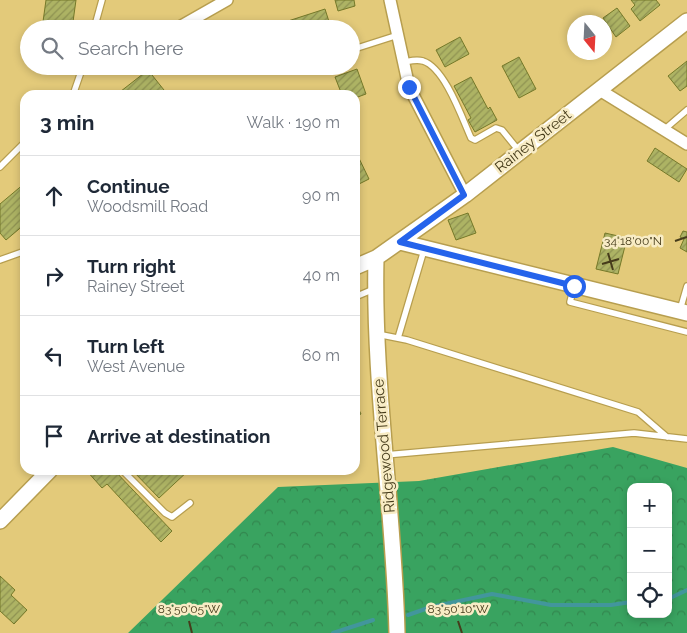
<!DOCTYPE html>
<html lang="en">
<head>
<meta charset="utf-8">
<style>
	:root { --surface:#fff; --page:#f6f6f7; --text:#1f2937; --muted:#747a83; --line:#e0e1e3 }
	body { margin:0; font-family:Raleway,sans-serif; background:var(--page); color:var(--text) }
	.controls { position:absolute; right:15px; bottom:15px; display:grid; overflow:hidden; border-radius:10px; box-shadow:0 2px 8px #0003 }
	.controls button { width:45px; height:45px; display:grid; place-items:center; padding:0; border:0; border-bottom:1px solid var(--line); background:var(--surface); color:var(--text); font:25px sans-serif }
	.compass { position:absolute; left:567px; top:15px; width:45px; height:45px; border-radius:50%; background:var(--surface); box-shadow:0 2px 8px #0003; rotate:162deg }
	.stop { position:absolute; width:15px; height:15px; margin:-11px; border:4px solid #2563eb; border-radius:50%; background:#fff }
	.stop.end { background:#2563eb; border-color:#fff; box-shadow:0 1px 5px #0008 }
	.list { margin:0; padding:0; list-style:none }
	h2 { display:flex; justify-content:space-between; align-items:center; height:65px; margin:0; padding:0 20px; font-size:21px }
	h2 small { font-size:16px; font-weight:400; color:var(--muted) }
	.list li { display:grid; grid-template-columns:32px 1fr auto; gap:15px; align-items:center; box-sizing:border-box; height:80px; padding:0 20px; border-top:1px solid var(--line) }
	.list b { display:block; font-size:19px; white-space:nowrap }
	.list p { margin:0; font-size:16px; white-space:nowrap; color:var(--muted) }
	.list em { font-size:16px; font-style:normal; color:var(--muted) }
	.icon { flex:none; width:28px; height:28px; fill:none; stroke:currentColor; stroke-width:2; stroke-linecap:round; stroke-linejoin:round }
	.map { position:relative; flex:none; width:687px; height:633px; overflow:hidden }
	.search { position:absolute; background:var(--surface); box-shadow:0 2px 8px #0003; left:20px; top:20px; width:340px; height:55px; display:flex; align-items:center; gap:12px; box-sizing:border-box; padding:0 18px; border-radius:28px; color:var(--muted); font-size:19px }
	.panel { position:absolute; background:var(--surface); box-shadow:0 2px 8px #0003; left:20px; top:90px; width:340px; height:385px; border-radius:15px }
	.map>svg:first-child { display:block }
	.forest { fill:url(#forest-crowns); fill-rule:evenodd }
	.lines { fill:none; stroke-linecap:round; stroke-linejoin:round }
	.stream { stroke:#42969c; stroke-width:4 }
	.building { fill:url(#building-hatch); stroke:#757929 }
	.lane-casing { stroke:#b79e4f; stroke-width:8 }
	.street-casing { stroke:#b79e4f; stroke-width:14 }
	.secondary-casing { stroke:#b79e4f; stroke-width:18 }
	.lane { stroke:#fff; stroke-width:5.5 }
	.street { stroke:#fff; stroke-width:11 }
	.secondary { stroke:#fff; stroke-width:15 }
	.route { stroke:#2563eb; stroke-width:6 }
	.ticks { fill:none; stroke:#463c1b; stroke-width:2 }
	.labels { text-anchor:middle; stroke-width:5; stroke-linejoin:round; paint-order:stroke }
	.street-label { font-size:15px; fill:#463c1b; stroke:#f8ecc5 }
	.ticks-label { font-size:12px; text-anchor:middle; fill:#463c1b; stroke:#f8ecc5; stroke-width:5; stroke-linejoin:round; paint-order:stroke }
</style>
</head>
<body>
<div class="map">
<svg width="687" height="633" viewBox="0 0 687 633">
	<defs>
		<pattern id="forest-crowns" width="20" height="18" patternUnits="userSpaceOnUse" patternTransform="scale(1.25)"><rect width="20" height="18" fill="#39a360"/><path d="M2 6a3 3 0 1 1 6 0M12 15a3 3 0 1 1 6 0" fill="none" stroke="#32864e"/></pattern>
		<pattern id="building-hatch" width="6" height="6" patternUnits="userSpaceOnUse" patternTransform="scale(1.25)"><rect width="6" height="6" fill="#adb364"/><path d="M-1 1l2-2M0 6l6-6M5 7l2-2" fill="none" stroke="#8f9352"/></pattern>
	</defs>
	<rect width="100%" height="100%" fill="#e3ca7a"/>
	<path class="forest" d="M613,447L687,468V633H128L278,487L419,481ZM631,487H668V614H631Z"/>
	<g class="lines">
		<path class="stream" d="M668,599L687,590
			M408,615L431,607L492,594L551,605H611L631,602
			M333,633L373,620"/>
	</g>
	<path class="building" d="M46,0H76L72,29H42Z
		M335,0H354L355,6L338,11Z
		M631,0H656L660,5L640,21L631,9L635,5Z
		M617,8L630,26L616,37L603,18Z
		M325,9L331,28L288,29L285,22Z
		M460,37L469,54L445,67L436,50Z
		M519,57L536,89L519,98L502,66Z
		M687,61V86L680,91L668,76Z
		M357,69L366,94L355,98V95H342L335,77Z
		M148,70L168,95H116Z
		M471,77L488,109L490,107L497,120L475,132L468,120L471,118L454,86Z
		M655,148L687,169L679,182L647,161Z
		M355,150L369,179L355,186Z
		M25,183V224L6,240L0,233V204Z
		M468,213L476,233L456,240L448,220Z
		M683,231L687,232V252L680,248L684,239L680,237Z
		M605,233L627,238L618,274L596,269Z
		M355,402L361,414L355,417Z
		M86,470H114L172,531L161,542L107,484L102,488Z
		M132,470H189L159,498Z
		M0,576L15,590L11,595L27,610L14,624L0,611Z"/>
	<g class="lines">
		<g class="lane-casing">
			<path id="lane" d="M94,29L102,0
				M351,50L398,35
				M404,62C410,61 416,59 423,61C445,68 462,118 471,138L475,140L496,128L502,130L519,151
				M73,95L83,66
				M665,129L687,110
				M0,167L25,142
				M0,260L25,251
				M574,286L570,302L687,332
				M355,297L374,289
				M680,310L687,286
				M377,334L407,340L638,412L667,437
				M398,338L424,250
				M385,455L634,433L687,439
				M122,470L165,513L172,517L190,503"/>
		</g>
		<g class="street-casing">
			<path id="street" d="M390,0L409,87L465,195
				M176,29L227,0
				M598,89L687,144"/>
		</g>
		<g class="secondary-casing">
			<path id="secondary" d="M400,242L687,313
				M376,258C373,384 394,508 397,633
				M355,267L376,258L465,195L687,21
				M0,521L50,470"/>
		</g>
		<use href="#lane" class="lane"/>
		<use href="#street" class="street"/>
		<use href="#secondary" class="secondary"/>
	</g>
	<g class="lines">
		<path class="route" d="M409,87L464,195L400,242L574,286"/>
	</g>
	<path class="ticks" d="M675,241L687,237M608,253L613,270M602,264L619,259M189,621L192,633M458,621L462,633"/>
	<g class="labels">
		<g class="street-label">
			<text transform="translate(533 141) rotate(-38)" y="5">Rainey Street</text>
			<text transform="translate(384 446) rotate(-95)" y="5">Ridgewood Terrace</text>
		</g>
	</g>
	<g class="ticks-label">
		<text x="633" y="245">34°18'00"N</text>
		<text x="189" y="613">83°50'05"W</text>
		<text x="458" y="613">83°50'10"W</text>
	</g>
</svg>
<div class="controls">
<button>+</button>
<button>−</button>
<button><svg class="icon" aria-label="locate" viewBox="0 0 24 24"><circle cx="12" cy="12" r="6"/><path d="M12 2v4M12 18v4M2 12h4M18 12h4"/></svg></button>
</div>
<svg class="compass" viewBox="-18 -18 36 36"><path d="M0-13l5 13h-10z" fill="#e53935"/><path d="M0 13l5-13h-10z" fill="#747a83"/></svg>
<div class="stop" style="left:574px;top:286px"></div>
<div class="stop end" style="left:409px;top:87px"></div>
<div class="search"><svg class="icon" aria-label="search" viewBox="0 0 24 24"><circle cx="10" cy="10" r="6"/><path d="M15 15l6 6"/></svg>Search here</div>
<section class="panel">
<h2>3 min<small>Walk · 190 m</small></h2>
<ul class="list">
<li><svg class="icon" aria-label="ahead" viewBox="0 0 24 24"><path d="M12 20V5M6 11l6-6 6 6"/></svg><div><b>Continue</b><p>Woodsmill Road</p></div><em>90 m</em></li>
<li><svg class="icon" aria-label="right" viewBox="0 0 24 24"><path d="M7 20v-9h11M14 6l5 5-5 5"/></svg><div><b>Turn right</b><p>Rainey Street</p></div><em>40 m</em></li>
<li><svg class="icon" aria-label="left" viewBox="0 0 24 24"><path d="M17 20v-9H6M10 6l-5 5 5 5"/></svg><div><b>Turn left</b><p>West Avenue</p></div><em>60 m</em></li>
<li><svg class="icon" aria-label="arrive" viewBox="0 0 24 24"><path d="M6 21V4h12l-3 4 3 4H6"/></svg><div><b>Arrive at destination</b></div></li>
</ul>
</section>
</div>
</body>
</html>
